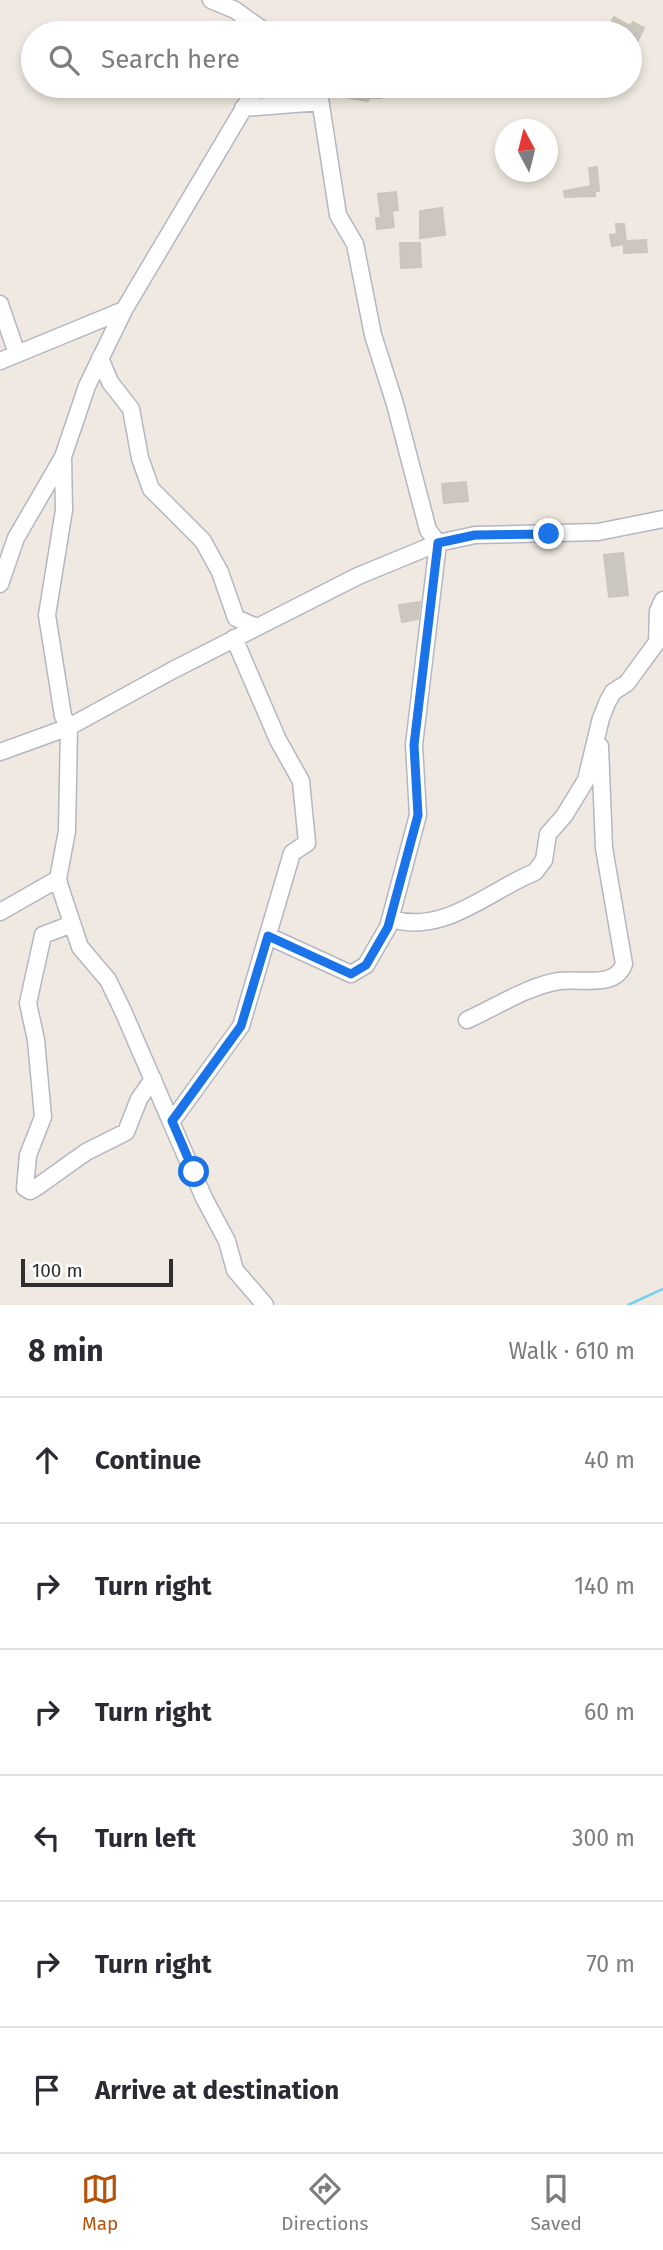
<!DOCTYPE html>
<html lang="en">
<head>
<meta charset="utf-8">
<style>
	:root { --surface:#fff; --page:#f7f7f7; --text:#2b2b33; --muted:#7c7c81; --line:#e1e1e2; --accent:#b45309 }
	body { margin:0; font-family:"Fira Sans",sans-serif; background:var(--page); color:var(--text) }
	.compass { position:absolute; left:495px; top:119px; width:63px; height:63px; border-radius:50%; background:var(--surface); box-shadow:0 4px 10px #0003; rotate:353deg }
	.scale { position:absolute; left:21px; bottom:18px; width:152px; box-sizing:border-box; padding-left:7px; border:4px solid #2e2e2e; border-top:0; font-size:19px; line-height:24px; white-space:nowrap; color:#2e2e2e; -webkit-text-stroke:5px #fff; paint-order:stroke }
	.stop { position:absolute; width:21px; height:21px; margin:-16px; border:5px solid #1a73e8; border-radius:50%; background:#fff }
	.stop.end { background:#1a73e8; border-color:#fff; box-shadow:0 2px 7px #0008 }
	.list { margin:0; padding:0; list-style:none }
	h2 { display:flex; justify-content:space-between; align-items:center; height:91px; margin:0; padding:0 28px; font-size:30px }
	h2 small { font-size:23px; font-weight:400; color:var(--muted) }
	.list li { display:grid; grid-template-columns:46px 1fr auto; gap:21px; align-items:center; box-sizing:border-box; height:126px; padding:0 28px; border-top:2px solid var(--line) }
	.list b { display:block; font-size:26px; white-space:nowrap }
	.list em { font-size:23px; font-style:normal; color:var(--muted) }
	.icon { flex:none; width:38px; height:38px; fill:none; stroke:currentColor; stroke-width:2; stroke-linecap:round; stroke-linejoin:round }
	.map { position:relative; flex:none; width:663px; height:1305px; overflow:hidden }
	.search { position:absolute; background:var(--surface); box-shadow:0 4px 10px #0003; left:21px; right:21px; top:21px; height:77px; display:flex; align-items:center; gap:18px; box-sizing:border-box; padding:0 24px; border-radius:38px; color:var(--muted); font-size:26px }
	.sheet { height:847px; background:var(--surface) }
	nav { display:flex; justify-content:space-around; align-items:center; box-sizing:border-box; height:98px; border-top:2px solid var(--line); background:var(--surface); font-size:19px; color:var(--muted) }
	nav a { display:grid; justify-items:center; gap:4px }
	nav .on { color:var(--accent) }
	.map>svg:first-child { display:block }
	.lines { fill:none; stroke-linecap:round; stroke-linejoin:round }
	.stream { stroke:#75cff0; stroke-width:2.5 }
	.building { fill:#cbc7bf; stroke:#cbc5ba; stroke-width:2 }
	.minor-casing { stroke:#b4b7c1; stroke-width:19 }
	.minor { stroke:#fff; stroke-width:16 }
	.route { stroke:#1a73e8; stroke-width:9 }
</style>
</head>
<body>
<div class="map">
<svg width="663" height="1305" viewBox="0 0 663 1305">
	<rect width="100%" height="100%" fill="#efe9e1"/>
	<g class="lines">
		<path class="stream" d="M628,1305L663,1289"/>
	</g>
	<path class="building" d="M614,17L630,26L633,22L644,28L637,42L630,38V33H620L609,27Z
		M345,88L381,93V98H369L368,101L344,97Z
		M597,167L599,191H595V196L565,197L564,191L591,186L589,168Z
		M396,192L398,210L392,211L394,227L377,229L376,218H381L378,194Z
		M442,208L445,235L420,238V211Z
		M616,224H624L626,241L646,240L647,252L624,253V244L612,246L610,235L617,234Z
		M400,243H420L421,267L401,268Z
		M466,482L468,501L444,503L442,484Z
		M623,553L628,595L609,597L604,555Z
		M420,602L418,619L402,622L399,605Z"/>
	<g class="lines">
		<g class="minor-casing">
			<path id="minor" d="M211,0L235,10L267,33
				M243,108L320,102
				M0,304L17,354
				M100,358L110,382L131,409L140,458L151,489L203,541L220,572L236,618L256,627
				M0,361L124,310
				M63,457L64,510L47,615L63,716L69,727L67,831L58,879L61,890L80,947L108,980L123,1011L204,1198L227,1241L235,1270L265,1305
				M0,584L16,538L63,457L87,386L124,310L257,86
				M0,752L69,727L173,670L358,576L438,543L475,535L598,532L663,519
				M0,912L58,879
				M391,919C445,935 488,891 535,872L544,860L548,834L564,816L586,780L601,718L608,701L613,692L627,683L657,642L658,611L663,600
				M72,924L43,935L28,1003L36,1040L43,1117L28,1155L25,1188L30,1191L37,1187L86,1152L126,1132L139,1099L153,1079
				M268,936L351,974L366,965L388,927L418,815L414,745L438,543L428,530L395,404L373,335L355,244L338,215L318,86
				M467,1020C496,1007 528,986 559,981C581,978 615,989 624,964L604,848L600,746
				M172,1121L241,1026L292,853L307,843L301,781L278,740L234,638"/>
		</g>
		<use href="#minor" class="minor"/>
	</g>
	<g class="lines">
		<path class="route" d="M194,1172L172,1121L241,1026L268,936L351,974L366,965L388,927L418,815L414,745L438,543L475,535L549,534"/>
	</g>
</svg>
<svg class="compass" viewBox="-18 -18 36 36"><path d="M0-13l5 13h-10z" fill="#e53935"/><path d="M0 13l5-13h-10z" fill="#7c7c81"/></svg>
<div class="scale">100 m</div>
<div class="stop" style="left:194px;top:1172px"></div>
<div class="stop end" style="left:549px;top:534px"></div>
<div class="search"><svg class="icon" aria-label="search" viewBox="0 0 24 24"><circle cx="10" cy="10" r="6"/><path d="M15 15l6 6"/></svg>Search here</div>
</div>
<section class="sheet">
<h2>8 min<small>Walk · 610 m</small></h2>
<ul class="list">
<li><svg class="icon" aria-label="ahead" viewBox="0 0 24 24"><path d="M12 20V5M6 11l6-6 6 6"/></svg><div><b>Continue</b></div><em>40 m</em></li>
<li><svg class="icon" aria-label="right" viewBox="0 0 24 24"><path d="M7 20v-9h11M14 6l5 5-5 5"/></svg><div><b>Turn right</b></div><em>140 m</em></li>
<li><svg class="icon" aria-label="right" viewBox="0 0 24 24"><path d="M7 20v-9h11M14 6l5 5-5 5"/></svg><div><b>Turn right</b></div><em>60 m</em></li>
<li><svg class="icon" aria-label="left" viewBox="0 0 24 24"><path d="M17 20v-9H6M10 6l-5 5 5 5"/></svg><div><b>Turn left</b></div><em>300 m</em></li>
<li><svg class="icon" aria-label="right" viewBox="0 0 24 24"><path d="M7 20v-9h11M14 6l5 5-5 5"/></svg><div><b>Turn right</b></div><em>70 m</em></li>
<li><svg class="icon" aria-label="arrive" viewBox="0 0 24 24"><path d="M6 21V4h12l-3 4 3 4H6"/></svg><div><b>Arrive at destination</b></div></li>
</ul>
</section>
<nav>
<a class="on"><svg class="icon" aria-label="map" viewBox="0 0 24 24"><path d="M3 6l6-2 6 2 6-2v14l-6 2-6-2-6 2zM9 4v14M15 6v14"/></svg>Map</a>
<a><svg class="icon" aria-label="directions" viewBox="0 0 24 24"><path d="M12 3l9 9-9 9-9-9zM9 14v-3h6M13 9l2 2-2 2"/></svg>Directions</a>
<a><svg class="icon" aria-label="saved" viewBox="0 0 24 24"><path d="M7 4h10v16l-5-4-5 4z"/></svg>Saved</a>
</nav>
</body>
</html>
